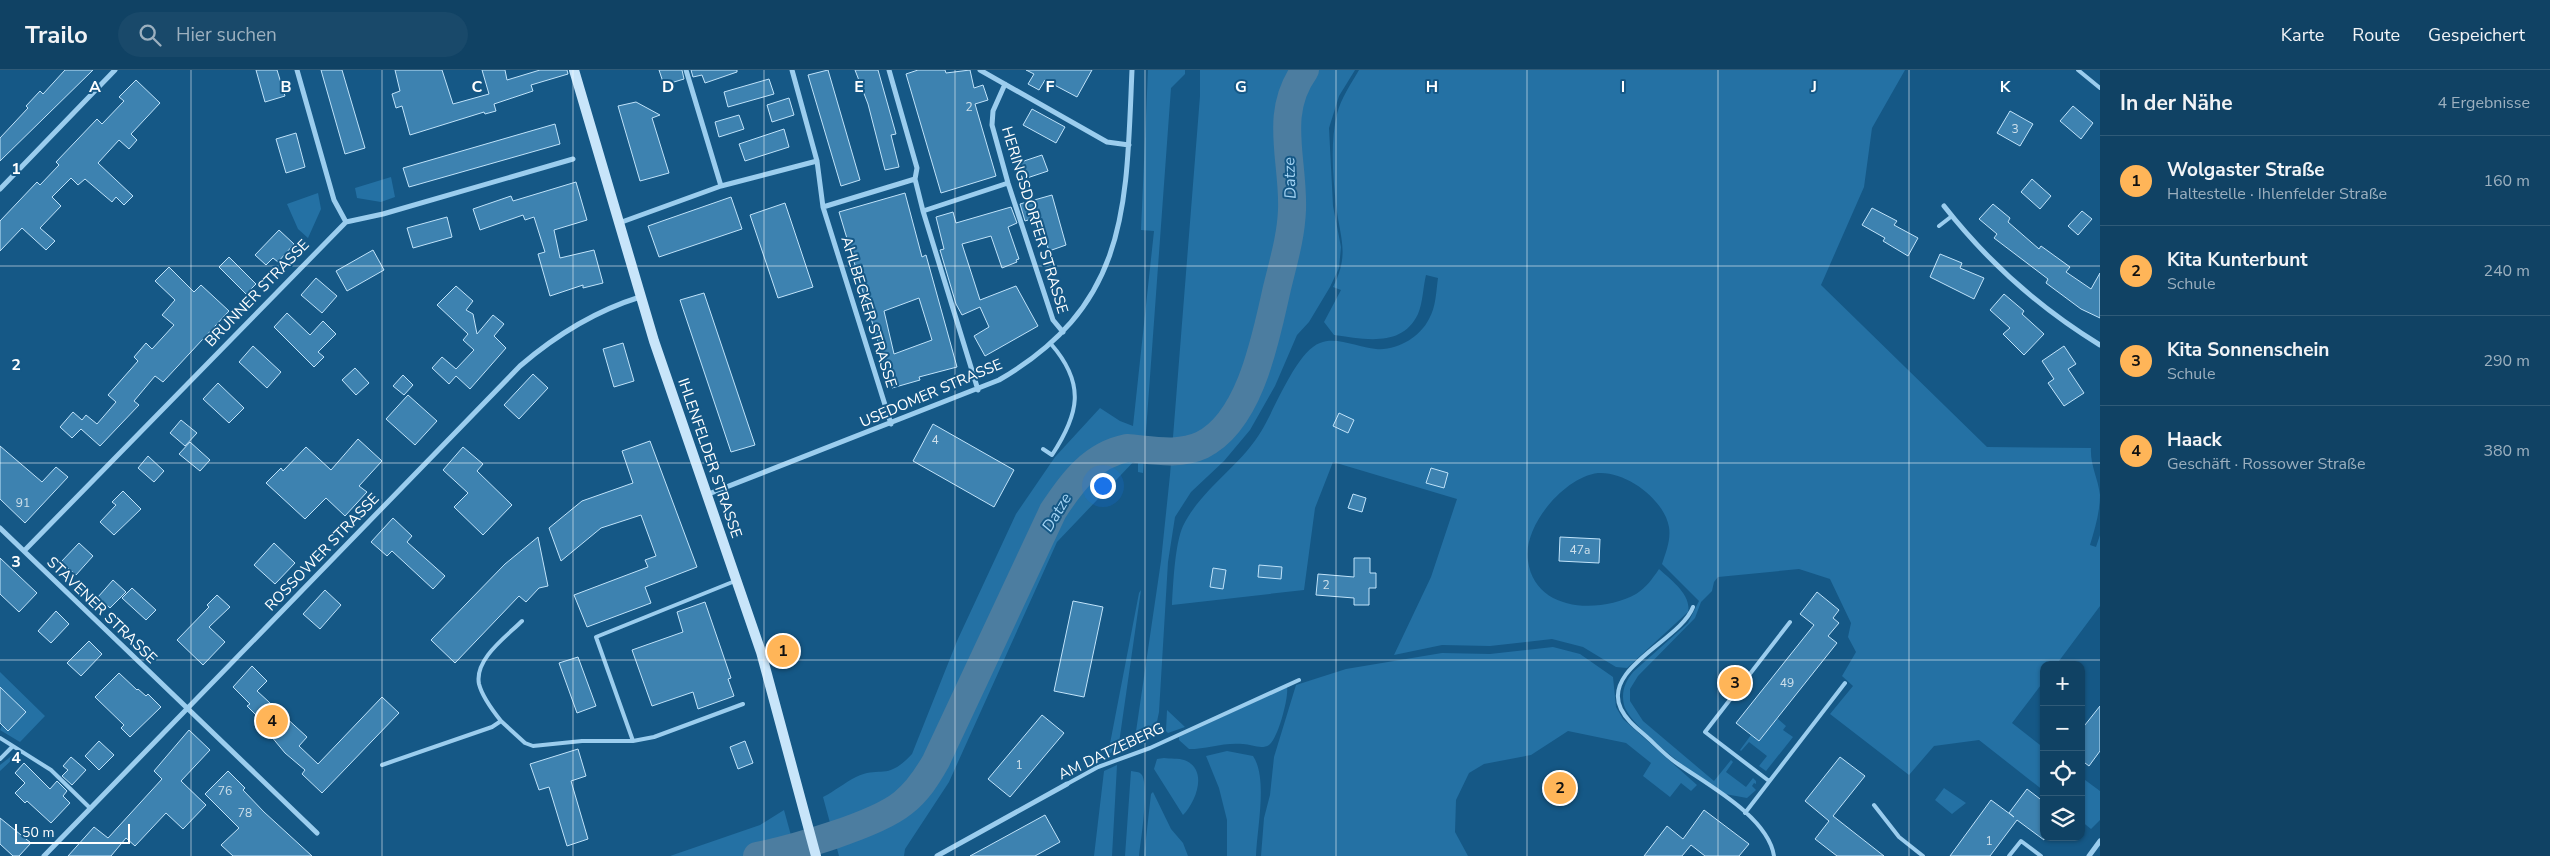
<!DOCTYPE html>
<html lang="de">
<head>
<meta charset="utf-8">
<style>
	:root { --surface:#104264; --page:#19496a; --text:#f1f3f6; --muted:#9cb0bf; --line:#305b78; --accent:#ffb558 }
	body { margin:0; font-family:"Nunito Sans",sans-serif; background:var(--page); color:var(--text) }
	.controls { position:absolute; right:15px; bottom:15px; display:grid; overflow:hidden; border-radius:10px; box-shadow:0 1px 4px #0004 }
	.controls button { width:45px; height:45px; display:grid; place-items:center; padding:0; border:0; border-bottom:1px solid var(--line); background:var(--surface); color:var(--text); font:25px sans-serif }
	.scale { position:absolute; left:15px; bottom:12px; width:115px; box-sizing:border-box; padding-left:5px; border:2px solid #fff; border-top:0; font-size:14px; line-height:18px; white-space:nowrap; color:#fff; -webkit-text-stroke:4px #155886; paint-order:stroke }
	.you { position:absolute; left:1102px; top:415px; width:18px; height:18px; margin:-12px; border:4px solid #fff; border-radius:50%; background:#1a73e8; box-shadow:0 0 0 8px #1a73e833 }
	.badge { display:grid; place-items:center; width:32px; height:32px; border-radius:50%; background:var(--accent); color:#111; font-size:16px; font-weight:700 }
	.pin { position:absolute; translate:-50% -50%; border:2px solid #fff; box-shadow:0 1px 5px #0006 }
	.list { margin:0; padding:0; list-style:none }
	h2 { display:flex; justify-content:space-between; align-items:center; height:65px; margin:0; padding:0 20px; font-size:21px }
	h2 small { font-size:16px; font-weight:400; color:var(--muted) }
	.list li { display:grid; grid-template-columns:32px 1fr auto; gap:15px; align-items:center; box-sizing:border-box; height:90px; padding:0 20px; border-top:1px solid var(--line) }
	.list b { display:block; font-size:19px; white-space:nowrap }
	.list p { margin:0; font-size:16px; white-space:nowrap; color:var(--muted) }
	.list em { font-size:16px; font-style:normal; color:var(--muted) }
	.icon { flex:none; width:28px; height:28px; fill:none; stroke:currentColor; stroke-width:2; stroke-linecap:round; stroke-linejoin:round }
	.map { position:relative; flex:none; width:2100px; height:786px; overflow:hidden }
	header { display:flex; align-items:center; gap:30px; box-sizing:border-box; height:70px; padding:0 25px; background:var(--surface); border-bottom:1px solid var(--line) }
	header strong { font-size:24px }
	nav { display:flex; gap:28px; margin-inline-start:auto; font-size:18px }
	.search { width:350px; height:45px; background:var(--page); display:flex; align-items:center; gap:12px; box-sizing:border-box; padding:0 18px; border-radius:28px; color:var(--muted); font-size:19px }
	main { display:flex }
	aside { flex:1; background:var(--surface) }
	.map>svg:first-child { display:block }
	.green { fill:#2471a4 }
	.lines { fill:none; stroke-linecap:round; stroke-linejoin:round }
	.stream { stroke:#8dcaf1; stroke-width:4.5 }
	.river { stroke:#4c7da0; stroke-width:28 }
	.building { fill:#3d82b0; stroke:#c0e3fa; fill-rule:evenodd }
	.service { stroke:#9bcdee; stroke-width:4 }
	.minor { stroke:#9bcdee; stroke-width:5 }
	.secondary { stroke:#c8e5fa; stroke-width:10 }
	.grid { fill:none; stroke:#fff; stroke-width:1; stroke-opacity:0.55 }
	.labels { text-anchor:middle; stroke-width:4; stroke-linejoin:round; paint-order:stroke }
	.number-label { font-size:12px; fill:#cee0eb }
	.street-label { font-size:15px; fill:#fff; stroke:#155886 }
	.water-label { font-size:16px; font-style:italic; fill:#a6d6f6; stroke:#155886 }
	.grid-label { font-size:16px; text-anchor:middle; font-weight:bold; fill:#fff; stroke:#155886; stroke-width:4; stroke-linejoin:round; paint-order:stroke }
</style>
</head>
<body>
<header>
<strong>Trailo</strong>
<div class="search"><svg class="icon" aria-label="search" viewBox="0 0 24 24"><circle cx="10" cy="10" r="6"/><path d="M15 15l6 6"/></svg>Hier suchen</div>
<nav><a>Karte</a><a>Route</a><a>Gespeichert</a></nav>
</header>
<main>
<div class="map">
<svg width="2100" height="786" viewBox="0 0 2100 786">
	<rect width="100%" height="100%" fill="#155886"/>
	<path class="green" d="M1148,0H1185V4L1171,18L1143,403L1138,402V387L1057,472L949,712L905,779L904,786H839L823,727C835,721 844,713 856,707C881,695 886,712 912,684L957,571L1016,444L1055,387L1100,338L1120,351L1133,356L1154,161L1141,160Z
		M1200,0H1355L1339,26L1329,58L1333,136L1341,177L1339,198L1330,217L1309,252L1297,265L1275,316L1250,360L1224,391L1191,422L1175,447L1168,492L1159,642C1156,657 1153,676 1134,675L1161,491L1170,405L1200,26Z
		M1359,0H1905L1872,58L1864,117L1821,215L1987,377L2091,378C2090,395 2098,408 2100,425C2100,442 2095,458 2090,475L2096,477L2100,465V536L2056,595H2044V611L2012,653L2044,678V721L1979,670L1934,676L1909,705L1830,644L1853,616L1842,606L1856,582L1848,567L1851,553L1830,509L1799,499L1718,507L1714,512L1712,521L1701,532L1695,548L1638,606L1630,619V631L1643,651L1714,711L1731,690L1733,692L1726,702L1746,717L1753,708L1756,711V714L1754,713L1752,716L1756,720L1747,728L1725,724L1711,717C1691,701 1630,657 1624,635C1621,622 1625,612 1633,602L1688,553L1699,531L1662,494C1666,482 1671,470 1669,457C1664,429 1626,401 1598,403C1564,407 1522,457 1528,491C1535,542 1599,544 1636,524C1646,518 1653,508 1659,499C1670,509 1692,525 1688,542L1627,598L1616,597L1583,577L1552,569L1490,576L1442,575L1394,585L1431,507L1457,429L1333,392L1315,438L1304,520L1172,535C1173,515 1175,473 1183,456C1201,419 1241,396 1262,360C1275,338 1297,281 1320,273C1337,266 1359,278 1376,279C1397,281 1420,267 1429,249C1436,237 1436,222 1438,208L1426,205C1423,217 1423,232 1418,244C1402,278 1364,269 1334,265L1324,252L1341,220L1333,217C1350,184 1340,168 1336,135C1333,107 1330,72 1337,44C1341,28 1351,14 1359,0Z
		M391,107L395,127L381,132L357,128L355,118Z
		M318,123L321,139L308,168L298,159L287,134Z
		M1141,520L1118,680L1108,684L1139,523Z
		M1553,577L1580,584L1613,607L1616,637L1623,649L1697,715L1691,721L1681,713L1670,727L1643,706L1651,693L1626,673L1568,661L1531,685L1484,694L1469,703L1456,730L1455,762L1468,786H1261L1264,748L1270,725L1274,687L1296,615L1346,599L1442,583L1490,584Z
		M0,602L45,646L20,672L0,660L2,655L8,661L0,617Z
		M1287,617C1289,627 1278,669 1269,675C1261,680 1251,674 1243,674C1224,672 1207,679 1189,679L1179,670V667Z
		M1167,640L1185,657L1168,663L1166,661Z
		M1777,648L1786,656L1783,660L1793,667L1766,701L1759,696L1767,686L1749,672L1741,681L1740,680L1751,665L1759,671Z
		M1227,681L1253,686C1268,708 1257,758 1256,786H1227V750L1219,718L1206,686Z
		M14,684L16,686L0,701V695Z
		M1164,688C1170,689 1179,688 1184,690C1209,699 1196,732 1183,745L1154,699L1157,689Z
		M1117,695L1112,786H1094L1104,701Z
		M1131,701C1135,702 1139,701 1142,705C1149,718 1141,769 1139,786H1125Z
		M2081,707L2100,721V750L2091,759L2081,751Z
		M1944,718L1966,733L1952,744L1935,730Z
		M1153,722L1171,759L1183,773L1188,786H1144L1151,724Z
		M784,740L792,769L789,770L793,786H670L760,755Z"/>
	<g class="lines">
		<path class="stream" d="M767,784L768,786"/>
		<path class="river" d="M757,786C793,779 876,755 903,733C918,721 927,707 936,691L1053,441C1072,412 1092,385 1127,378C1152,380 1179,386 1202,375C1251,351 1266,266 1277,218C1283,193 1291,167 1292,140C1294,90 1273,44 1305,0"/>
	</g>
	<path class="building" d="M65,0H93L0,91V68L28,38L26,36L40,21L43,24Z
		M256,0H277L285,26L265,32Z
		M321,0H342L365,78L345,84Z
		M395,0H442L453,34L489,24L482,0H505L507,10L540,0H567L568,4L531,15L533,21L494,34L496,41L485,44L484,42L410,65L402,36L396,38L392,24L400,21Z
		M659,0H682L684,9L664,15Z
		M691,0H737V2L705,13L702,5L693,7Z
		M828,0L860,110L841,116L808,5Z
		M855,0H878L896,64L891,65L899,97L885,100L868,34Z
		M918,0H945L946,3L970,0L974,18L983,15L988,30L975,34L996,106L941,123L906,4Z
		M1026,0H1092L1077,27L1045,10L1039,20L1028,14L1034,4Z
		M769,9L774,24L728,37L724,22Z
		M136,10L160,33L131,64L137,70L129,79L119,70L98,93L133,126L124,135L116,127L112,132L85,109L78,115L71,108L52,127L61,136L40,158L55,171L46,180L22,158L0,181V151L37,112L40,115L59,95L56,92L97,49L102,54L124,31L119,27Z
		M789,28L794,45L772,52L767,35Z
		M636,32L660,45L652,48L669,103L640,111L618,36Z
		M2073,36L2093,53L2081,69L2060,51Z
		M1032,39L1065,57L1056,73L1023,55Z
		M2010,41L2033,54L2020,76L1997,63Z
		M739,45L744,59L719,67L715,52Z
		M555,54L560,74L409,117L403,98Z
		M784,59L789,77L745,91L739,74Z
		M296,63L305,97L286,103L276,69Z
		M1042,85L1048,101L1021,110L1015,94Z
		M2032,109L2051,126L2040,139L2021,122Z
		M576,112L587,150L554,160L560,188L594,180L603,213L583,218V215L550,226L538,184L545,182L534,147L525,150L523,145L480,160L473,139L511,126L513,131Z
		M905,123L922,187L926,185L957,297L919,307L920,310L892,318L839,142ZM919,228L932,270L894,284L884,241Z
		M1052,125L1066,175L1049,181L1038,147L1025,151L1020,134Z
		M731,127L742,159L659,187L648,156Z
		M785,133L813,217L778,228L750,145Z
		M1993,134L2010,148L2008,152L2039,179L2041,176L2070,197L2066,202L2091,219L2100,203V248L2081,239L2046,213L2048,209L1994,168L1997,164L1979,149Z
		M1011,137L1017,153L1008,157L1019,189L1016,190L1017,192L1002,198L991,166L962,174L980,230L1016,216L1038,256L985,286L974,266L989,257L980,237L962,245L956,234L940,180L944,179L936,147L953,142L956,153Z
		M1872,138L1897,151L1894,155L1918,168L1908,186L1883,171L1885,168L1862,155Z
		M2082,141L2092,149L2078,165L2068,156Z
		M447,147L452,167L413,178L407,158Z
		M279,160L294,174L278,192L273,188L266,195L255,185Z
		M373,180L384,200L347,221L336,201Z
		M1940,184L1962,193L1960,198L1984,208L1974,229L1930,207Z
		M229,187L256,214L246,224L219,197Z
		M169,197L194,222L201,215L229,241L163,312L155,306L134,331L139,335L100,376L81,359L72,368L60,357L73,342L82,350L86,345L97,354L116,332L108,325L138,291L134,287L146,273L152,279L174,255L162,245L175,230L155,211Z
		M316,208L337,226L322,243L301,225Z
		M456,216L473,231L466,240L473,244L477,264L493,245L504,254L494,266L506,278L470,319L456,306L449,314L432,298L442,287L456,299L474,280L463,270L468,264L437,235Z
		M704,223L755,375L731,382L680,230Z
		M2004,224L2024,241L2022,244L2044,264L2024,285L2003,264L2010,258L1990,240Z
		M287,243L310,265L323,251L336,264L318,282L324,287L314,297L274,257Z
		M623,273L634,311L614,317L603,279Z
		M253,276L281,302L267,318L239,292Z
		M2064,276L2076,294L2068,299L2084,323L2064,336L2048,313L2054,309L2042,291Z
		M355,298L369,313L356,325L342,310Z
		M533,304L548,318L519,349L504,335Z
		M403,305L413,315L404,325L393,316Z
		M218,313L244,338L229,353L203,329Z
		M408,325L437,351L415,375L386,349Z
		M1339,343L1354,350L1348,363L1333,356Z
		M181,350L197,363L185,376L170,363Z
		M933,354L1014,400L994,437L913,391Z
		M358,369L382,391L359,416L367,422L345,446L326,428L305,449L266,413L281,398L283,401L306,377L331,400Z
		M650,371L697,497L645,517L651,533L587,557L574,525L648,497L645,490L656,486L641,445L601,458L561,491L549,458L582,431L633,413L622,381Z
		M190,372L210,390L200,401L179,384Z
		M0,376L42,412L56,397L68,407L25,453L0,429Z
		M463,377L483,394L477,401L512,435L483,465L454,437L468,423L443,400Z
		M148,386L164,401L154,412L138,398Z
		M1431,398L1448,403L1444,418L1426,413Z
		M123,421L141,439L114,465L100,452L116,435L112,432Z
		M1353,424L1366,428L1362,442L1348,438Z
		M393,448L412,466L407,472L445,506L433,519L392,481L387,486L371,472Z
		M538,467L548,516L539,518L526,532L519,526L455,593L431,570L505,494Z
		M1560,467L1600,469L1599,493L1559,491Z
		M79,473L93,486L76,505L61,492Z
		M274,473L295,493L275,514L254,495Z
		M0,488L37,523L19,542L0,524Z
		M1354,488H1370V503H1376V518H1369V535H1354V528L1316,525L1318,504L1354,507Z
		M1259,495L1282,497L1281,509L1258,507Z
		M1213,498L1226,500L1223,519L1210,517Z
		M113,510L126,522L110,538L98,527Z
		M132,518L156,540L146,550L122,528Z
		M325,520L341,535L320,559L303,544Z
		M1817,522L1839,540L1833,548L1839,553L1828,566L1837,573L1759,671L1736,653L1814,555L1800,544Z
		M217,525L230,537L209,557L225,572L203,595L177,570L209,537L207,535Z
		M1073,531L1103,537L1084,627L1054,621Z
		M705,532L731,608L728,609L734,626L698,639L693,622L652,636L632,580L683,562L677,542Z
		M56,541L69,554L51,573L38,561Z
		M89,571L102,584L81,606L67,593Z
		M578,587L596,636L577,643L559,593Z
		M252,596L267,611L257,621L307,667L299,676L318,694L382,627L399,643L322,723L302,704L305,700L285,683L266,660L268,657L247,636L250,634L233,617Z
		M119,603L137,620L138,619L146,626L148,624L161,637L130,667L121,658L124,655L95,627Z
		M0,617L26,642L8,661L0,653Z
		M2100,636V681L2089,696L2081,690V660Z
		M1042,645L1064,663L1010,727L988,709Z
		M189,660L210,680L181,711L206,735L183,759L166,743L135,776L126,768L111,786H68L94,757L108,768L162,709L154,701Z
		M99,671L114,685L99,700L85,686Z
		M745,671L753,693L738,699L730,677Z
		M578,679L586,706L571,711L588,769L567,776L549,717L539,720L530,694Z
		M71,687L86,700L72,715L62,706L68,700L63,696Z
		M1840,687L1865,706L1833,746L1884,786H1837L1815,769L1829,751L1805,731Z
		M24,693L50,719L57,711L67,721L63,726L70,733L51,753L27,731L25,733L15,723L25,713L15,703Z
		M228,701L245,718L243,720L264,742L312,786H233L221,775L239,758L205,724Z
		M2027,719L2044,732V770L2017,750L1990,786H1950L1991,730L2014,747L2009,743Z
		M1704,740L1749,774L1739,786H1705L1691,775L1682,786H1644L1667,756L1683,769Z
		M1045,745L1060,772L1035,786H970Z
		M0,748L31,773L19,786H13L0,774Z"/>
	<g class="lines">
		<path class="service" d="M2078,0L2100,18
			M1939,156L1952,146
			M1043,379L1052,385C1079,344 1086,314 1051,274
			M1693,537C1681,570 1601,598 1621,639C1627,651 1637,658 1647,667C1657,676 1667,687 1678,694C1708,715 1768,747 1774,786
			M501,651C493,641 482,626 479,614C474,589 507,566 522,551
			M0,668L51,700L90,738
			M633,671L654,667L743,634
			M0,689L13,676
			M382,695L492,657L501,651L525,673L533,676L582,671H633L596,567L735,511
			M1769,711L1705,662L1790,552
			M1067,714L1098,697L1150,678L1299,610
			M1874,735L1899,767L1923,786
			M1745,743L1845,613
			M2009,786L2021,771L2041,786"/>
		<path class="minor" d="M297,0L334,130L346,152
			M686,0L721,116
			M792,0L817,91L823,137L891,354
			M889,0L917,98L915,109L923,141L978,320
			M980,0L1107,72L1129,75
			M1005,14L993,41L992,55L1008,113L1053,250L1063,262
			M0,119L115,0
			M1944,136C1988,192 2039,238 2100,275
			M823,137L915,109
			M923,141L1008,113
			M619,153L721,116L817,91
			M706,425L999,310C1130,234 1126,135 1132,0
			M0,458L317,763
			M24,481L346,152L383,144L573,89
			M44,786L520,296C556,265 595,241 640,227
			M937,786L1067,714
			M2089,786L2100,771"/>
		<path class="secondary" d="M574,0L654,271L761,582L816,786"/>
	</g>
	<path class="grid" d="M191,0V786M382,0V786M573,0V786M764,0V786M955,0V786M1145,0V786M1336,0V786M1527,0V786M1718,0V786M1909,0V786M0,196H2100M0,393H2100M0,590H2100"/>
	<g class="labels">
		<g class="number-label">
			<text x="969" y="41">2</text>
			<text x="2015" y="63">3</text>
			<text x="935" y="374">4</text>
			<text x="23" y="437">91</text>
			<text x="1580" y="484">47a</text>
			<text x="1326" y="519">2</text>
			<text x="1787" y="617">49</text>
			<text x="1019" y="699">1</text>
			<text x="225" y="725">76</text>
			<text x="245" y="747">78</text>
			<text x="1989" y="775">1</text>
		</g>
		<g class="street-label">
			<text transform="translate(1035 150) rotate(73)" y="5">HERINGSDORFER STRASSE</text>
			<text transform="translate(257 223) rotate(-46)" y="5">BRUNNER STRASSE</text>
			<text transform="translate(869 242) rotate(73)" y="5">AHLBECKER STRASSE</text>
			<text transform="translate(931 323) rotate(-23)" y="5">USEDOMER STRASSE</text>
			<text transform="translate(710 388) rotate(71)" y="5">IHLENFELDER STRASSE</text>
			<text transform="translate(322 482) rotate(-46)" y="5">ROSSOWER STRASSE</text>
			<text transform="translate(102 540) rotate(44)" y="5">STAVENER STRASSE</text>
			<text transform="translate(1111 681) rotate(-25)" y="5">AM DATZEBERG</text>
		</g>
		<g class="water-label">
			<text transform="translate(1289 108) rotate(-92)" y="6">Datze</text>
			<text transform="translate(1056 442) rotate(-59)" y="6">Datze</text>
		</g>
	</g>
	<g class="grid-label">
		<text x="95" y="22">A</text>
		<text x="286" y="22">B</text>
		<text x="477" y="22">C</text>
		<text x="668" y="22">D</text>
		<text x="859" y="22">E</text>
		<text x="1050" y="22">F</text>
		<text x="1241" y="22">G</text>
		<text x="1432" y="22">H</text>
		<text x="1623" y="22">I</text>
		<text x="1814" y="22">J</text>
		<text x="2005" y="22">K</text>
		<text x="16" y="104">1</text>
		<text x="16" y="300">2</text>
		<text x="16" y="497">3</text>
		<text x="16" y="693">4</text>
	</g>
</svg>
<div class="controls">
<button>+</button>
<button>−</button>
<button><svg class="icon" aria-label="locate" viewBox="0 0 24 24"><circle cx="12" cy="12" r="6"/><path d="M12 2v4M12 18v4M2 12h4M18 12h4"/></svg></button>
<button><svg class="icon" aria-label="layers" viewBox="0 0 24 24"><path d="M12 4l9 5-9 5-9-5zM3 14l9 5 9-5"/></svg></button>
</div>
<div class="scale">50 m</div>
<div class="you"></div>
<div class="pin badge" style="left:783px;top:581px">1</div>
<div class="pin badge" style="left:1560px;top:718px">2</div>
<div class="pin badge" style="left:1735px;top:613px">3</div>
<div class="pin badge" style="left:272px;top:651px">4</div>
</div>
<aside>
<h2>In der Nähe<small>4 Ergebnisse</small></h2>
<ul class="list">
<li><span class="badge">1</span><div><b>Wolgaster Straße</b><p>Haltestelle · Ihlenfelder Straße</p></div><em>160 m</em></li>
<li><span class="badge">2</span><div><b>Kita Kunterbunt</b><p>Schule</p></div><em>240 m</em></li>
<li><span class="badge">3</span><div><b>Kita Sonnenschein</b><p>Schule</p></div><em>290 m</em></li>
<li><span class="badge">4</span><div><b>Haack</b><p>Geschäft · Rossower Straße</p></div><em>380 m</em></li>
</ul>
</aside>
</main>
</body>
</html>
